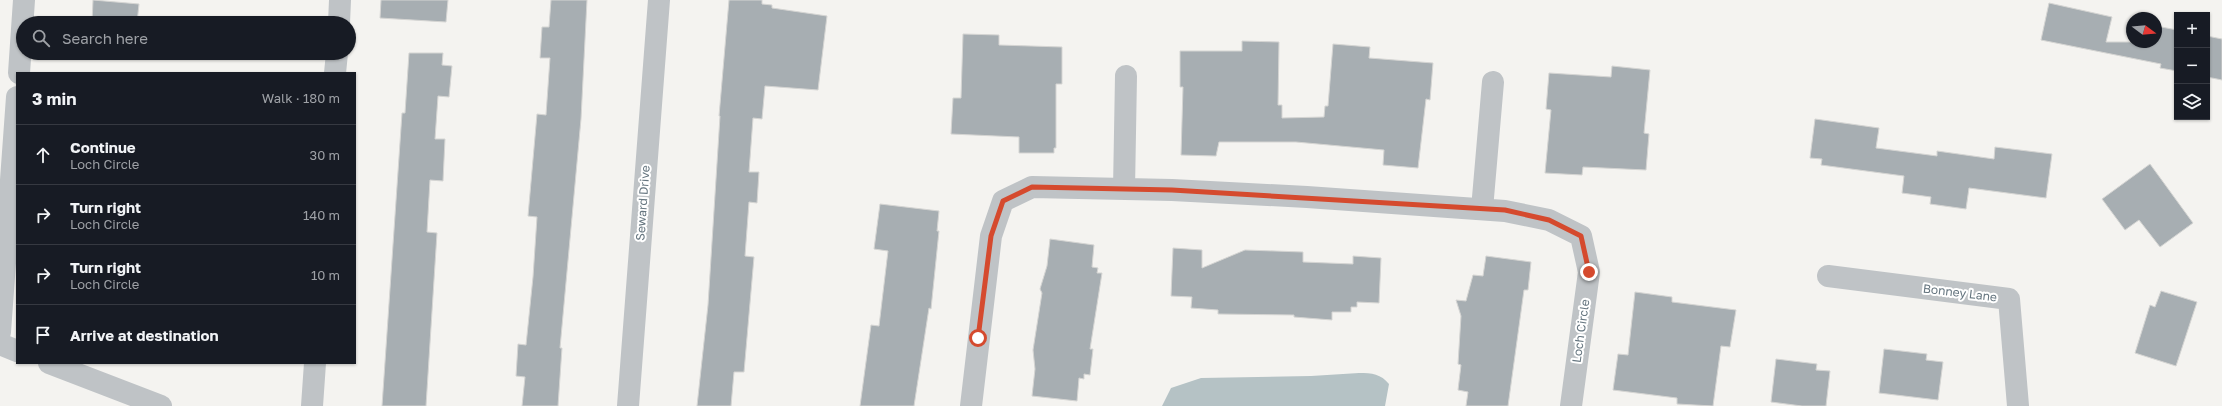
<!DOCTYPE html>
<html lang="en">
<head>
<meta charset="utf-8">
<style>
	:root { --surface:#171b24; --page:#20242c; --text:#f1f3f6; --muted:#9ea1a6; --line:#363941 }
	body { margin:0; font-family:"Golos Text",sans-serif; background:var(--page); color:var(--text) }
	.controls { position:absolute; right:12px; top:12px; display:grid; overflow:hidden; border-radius:0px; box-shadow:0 1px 3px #0004 }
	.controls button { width:36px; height:36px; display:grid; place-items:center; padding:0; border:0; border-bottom:1px solid var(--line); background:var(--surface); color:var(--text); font:20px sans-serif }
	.compass { position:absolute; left:2126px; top:12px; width:36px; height:36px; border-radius:50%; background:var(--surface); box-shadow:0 1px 3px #0004; rotate:106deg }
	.stop { position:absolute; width:12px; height:12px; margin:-9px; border:3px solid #d54a2e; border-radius:50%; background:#fff }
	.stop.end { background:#d54a2e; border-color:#fff; box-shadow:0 1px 4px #0008 }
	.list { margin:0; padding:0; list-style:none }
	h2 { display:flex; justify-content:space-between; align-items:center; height:52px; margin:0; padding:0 16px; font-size:17px }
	h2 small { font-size:13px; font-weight:400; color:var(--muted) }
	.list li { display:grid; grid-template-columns:26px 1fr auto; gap:12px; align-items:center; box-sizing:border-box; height:60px; padding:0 16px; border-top:1px solid var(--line) }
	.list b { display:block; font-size:15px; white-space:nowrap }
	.list p { margin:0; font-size:13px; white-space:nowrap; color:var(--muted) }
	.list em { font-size:13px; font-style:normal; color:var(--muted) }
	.icon { flex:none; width:22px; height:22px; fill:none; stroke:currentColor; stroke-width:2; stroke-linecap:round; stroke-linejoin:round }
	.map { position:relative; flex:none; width:2222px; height:406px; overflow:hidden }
	.search { position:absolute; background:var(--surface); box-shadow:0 1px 3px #0004; left:16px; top:16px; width:340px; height:44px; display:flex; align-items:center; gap:10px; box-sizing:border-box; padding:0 14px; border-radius:22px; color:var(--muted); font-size:15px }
	.panel { position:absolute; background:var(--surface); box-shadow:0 1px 3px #0004; left:16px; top:72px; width:340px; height:292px; border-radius:0px }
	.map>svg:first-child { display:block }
	.water { fill:#b5c2c5 }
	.building { fill:#a7aeb2; stroke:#d5d5d3 }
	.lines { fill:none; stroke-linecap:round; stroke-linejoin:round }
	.minor { stroke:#bfc3c6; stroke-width:22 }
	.route { stroke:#d54a2e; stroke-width:5 }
	.labels { text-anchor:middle; stroke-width:4; stroke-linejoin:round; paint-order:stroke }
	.street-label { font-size:12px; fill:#65757f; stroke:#fff }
</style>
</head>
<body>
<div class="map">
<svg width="2222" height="406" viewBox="0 0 2222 406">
	<rect width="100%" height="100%" fill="#f4f3f0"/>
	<path class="water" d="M1359,373C1372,373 1381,374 1389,384L1385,406H1162L1171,388L1201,378L1311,376Z"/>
	<path class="building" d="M93,0L139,4L137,23H92Z
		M381,0H448L446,22L380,18Z
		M551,0H587L581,119L560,348H562L558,406H522L525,377L516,376L518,344L526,345L533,277L537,217L528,216L537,114L546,115L550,58H540L542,27H549Z
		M729,0H762V4L772,5V8L827,16L818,90L765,86L762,119L753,118L749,172H759L757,203L749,202L745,256L754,257L744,372H734L731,406H697L708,305L720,116H719Z
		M2049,3L2112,17L2106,42H2156V26L2177,30V71L2160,68L2161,64L2041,40Z
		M963,34L999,35V45L1062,47V84H1056V148H1054V153H1019V137L951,134L953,98H961Z
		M2207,36L2222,39V80L2207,77Z
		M1242,41L1279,42L1278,105H1282V118L1324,117L1325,106H1328L1333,44L1370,47L1369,58L1433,63L1430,100L1426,99L1418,168L1383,165L1384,150L1296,142H1219L1216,156L1181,155L1183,87H1180V51H1242Z
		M409,53H443L442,65L452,66L449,97L438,96L435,139H445L443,181L430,180L427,232L437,233L426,406H382L402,113H405Z
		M1612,66L1650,70L1644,133L1649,134L1646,170L1583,167L1582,175L1545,173L1551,110L1546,109L1549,73L1611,77Z
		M1815,119L1879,128L1876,148L1937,156V151L1994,159L1995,147L2052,154L2046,198L1969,188L1966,209L1930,204L1931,197L1902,193L1904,176L1821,165L1822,159L1810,158Z
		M2150,164L2193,223L2160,247L2139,220L2125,230L2102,199Z
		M880,204L939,211L937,231H939L931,309L929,308L914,406H860L871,325L879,326L888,251L874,249Z
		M1050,239L1094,245L1092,267L1098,268L1097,273H1102L1090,349H1093L1090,375L1084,374V379L1079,378L1077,401L1032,396L1035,369L1033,350L1042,293L1040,289L1047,266Z
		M1173,248L1202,250V268L1245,250L1303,252V262L1353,264V256L1381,258L1379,303L1357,302V307H1351V312H1332V320L1294,317V315L1218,314V310L1191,308L1192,297L1171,296Z
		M1486,256L1531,262L1528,290H1524L1508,406H1466L1468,392L1458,390L1461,365L1458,364L1461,316L1456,300L1466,301L1473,275L1483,276Z
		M2161,291L2197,302L2176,366L2135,353L2150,305L2155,307Z
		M1635,292L1672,297V302L1736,310L1730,347L1721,346L1713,406L1677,404V398L1613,390L1618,354L1628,355Z
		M1884,349L1927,354L1926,360L1943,362L1938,400L1879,393Z
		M1776,359L1817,364L1816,370L1830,371L1826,406H1802L1771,402Z"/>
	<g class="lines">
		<path class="minor" d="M339,23L340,0
			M19,73L24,0
			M335,73L337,53
			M1124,189L1126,76
			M1482,209L1493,82
			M1828,276L2009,299L2018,406
			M0,332L17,97
			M0,344L17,351
			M49,363L161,406
			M312,406L315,363
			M628,406L659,0
			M971,406L991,236L1003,201L1032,187L1172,190L1307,197L1505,211L1549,220L1581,236L1589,272L1571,406"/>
	</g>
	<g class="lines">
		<path class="route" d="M978,338L991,236L1003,201L1032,187L1172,190L1505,210L1549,220L1581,236L1589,272"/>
	</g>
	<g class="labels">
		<g class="street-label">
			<text transform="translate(643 203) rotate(-86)" y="4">Seward Drive</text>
			<text transform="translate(1960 293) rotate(7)" y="4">Bonney Lane</text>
			<text transform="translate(1581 331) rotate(-82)" y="4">Loch Circle</text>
		</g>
	</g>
</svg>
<div class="controls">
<button>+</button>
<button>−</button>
<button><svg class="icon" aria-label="layers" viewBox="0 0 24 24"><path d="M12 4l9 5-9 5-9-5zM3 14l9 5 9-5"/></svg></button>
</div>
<svg class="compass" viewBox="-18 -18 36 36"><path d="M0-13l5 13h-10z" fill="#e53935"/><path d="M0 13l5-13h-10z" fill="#9ea1a6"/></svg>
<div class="stop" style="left:978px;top:338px"></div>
<div class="stop end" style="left:1589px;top:272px"></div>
<div class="search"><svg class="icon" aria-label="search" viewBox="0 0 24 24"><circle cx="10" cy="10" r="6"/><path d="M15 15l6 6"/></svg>Search here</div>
<section class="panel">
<h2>3 min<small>Walk · 180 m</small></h2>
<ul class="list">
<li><svg class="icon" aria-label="ahead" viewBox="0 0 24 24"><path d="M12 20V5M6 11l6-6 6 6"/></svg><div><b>Continue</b><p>Loch Circle</p></div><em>30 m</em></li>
<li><svg class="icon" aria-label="right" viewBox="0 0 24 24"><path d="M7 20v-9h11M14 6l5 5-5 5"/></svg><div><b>Turn right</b><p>Loch Circle</p></div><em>140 m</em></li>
<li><svg class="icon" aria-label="right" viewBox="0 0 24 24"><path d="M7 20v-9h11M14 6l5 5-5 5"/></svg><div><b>Turn right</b><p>Loch Circle</p></div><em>10 m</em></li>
<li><svg class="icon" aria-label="arrive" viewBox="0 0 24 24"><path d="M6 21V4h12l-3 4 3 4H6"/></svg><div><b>Arrive at destination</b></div></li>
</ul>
</section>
</div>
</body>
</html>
